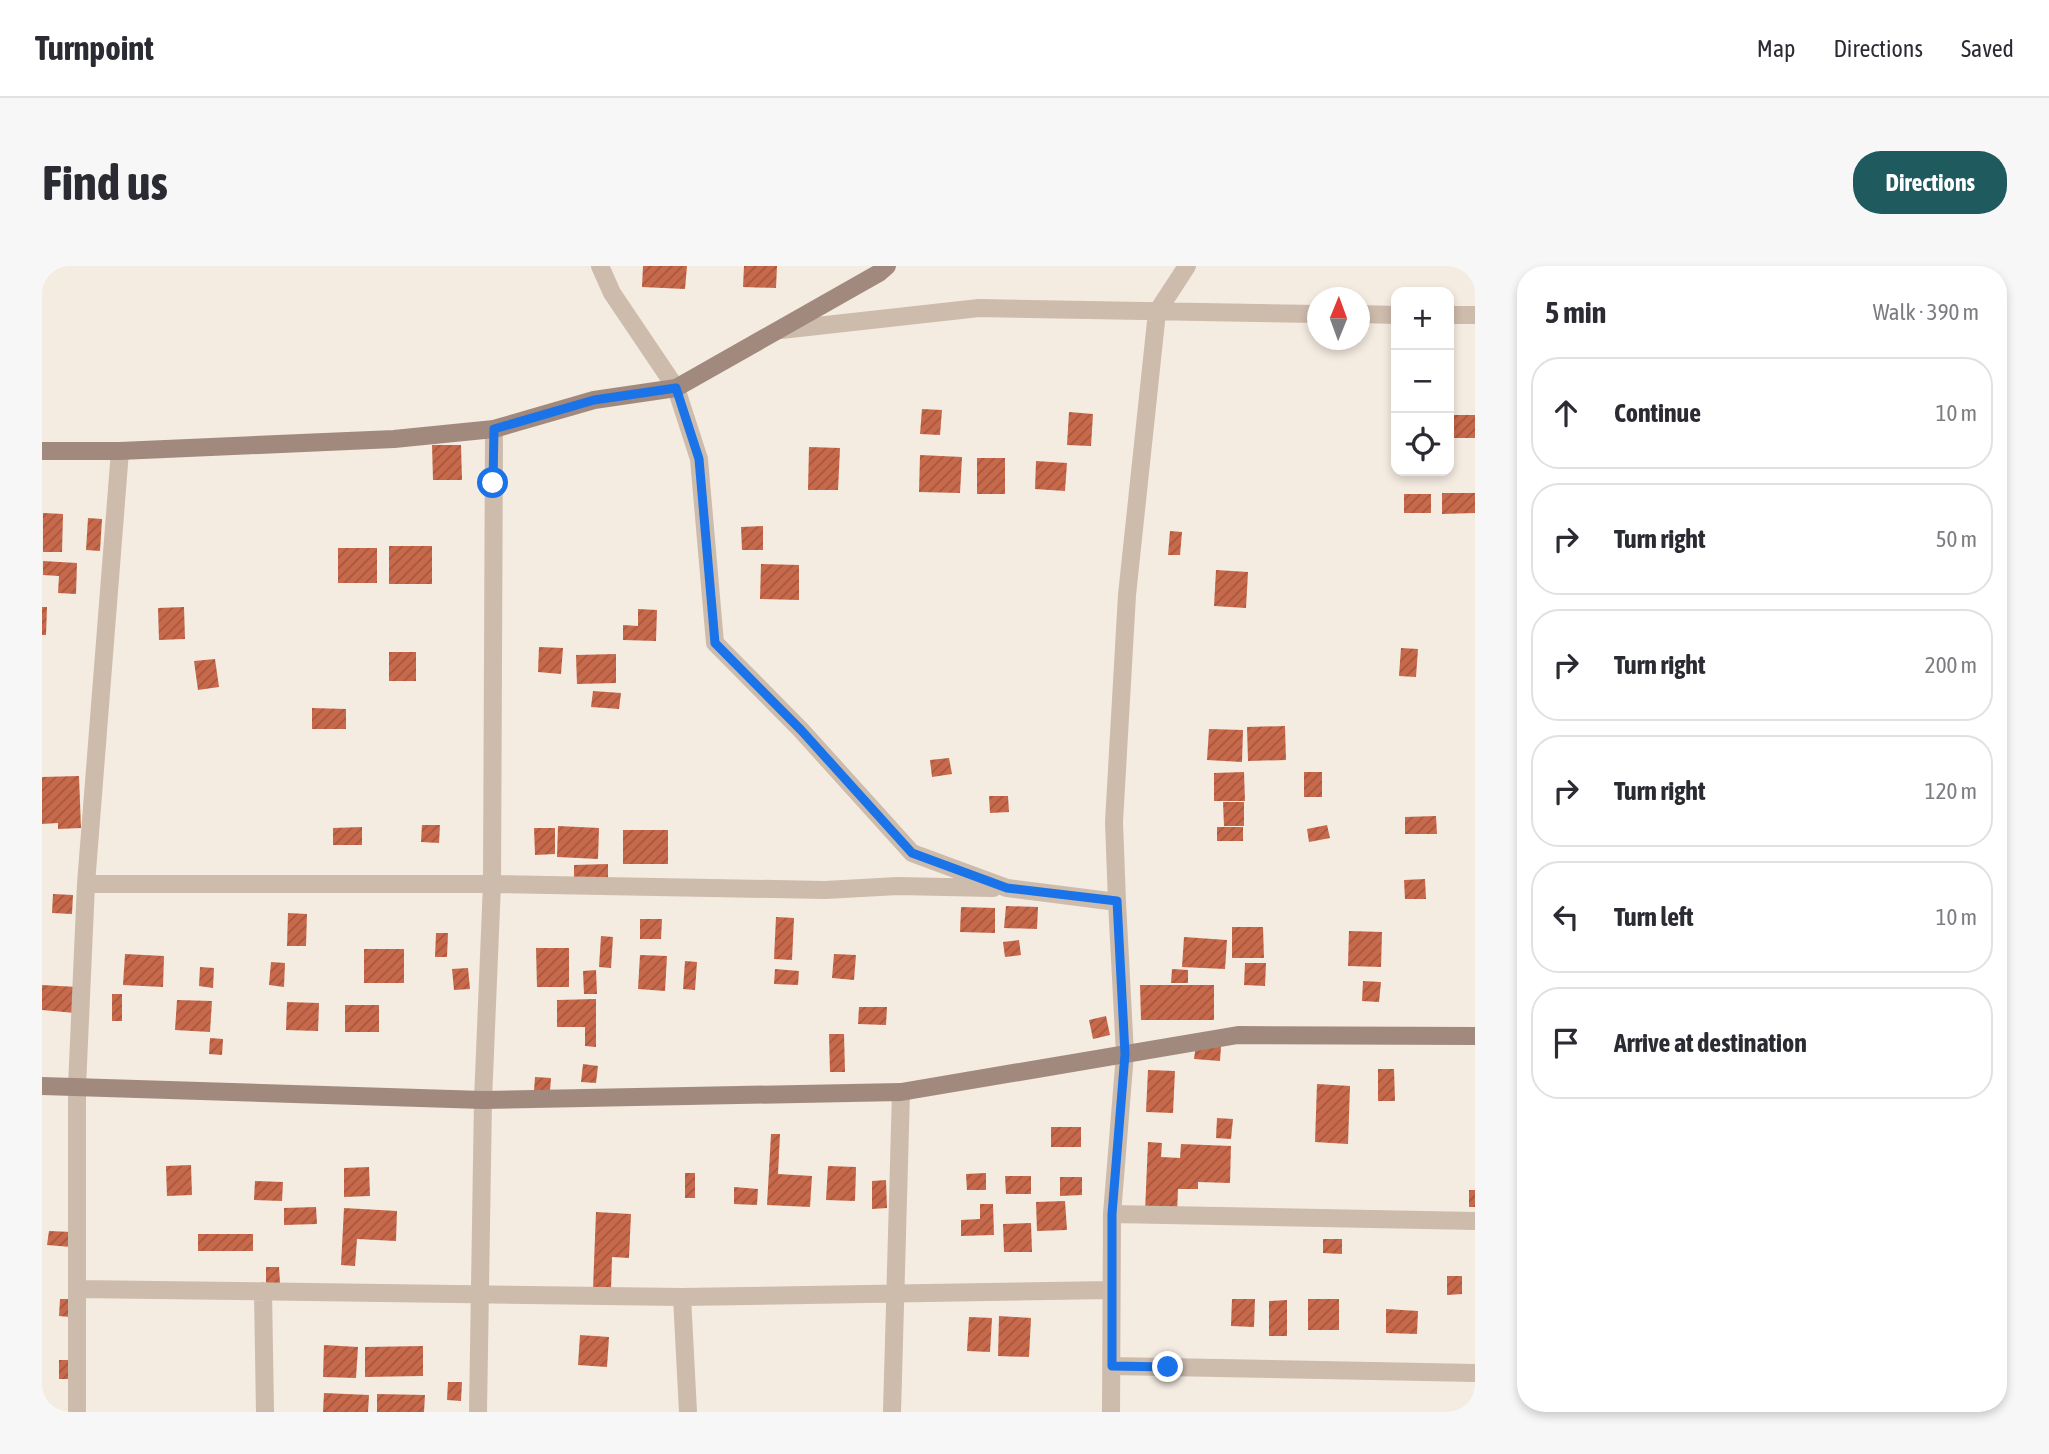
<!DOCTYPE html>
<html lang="en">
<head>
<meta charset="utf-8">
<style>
	:root { --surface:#fff; --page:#f7f7f7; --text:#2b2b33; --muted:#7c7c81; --line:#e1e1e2; --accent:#1f5a5e }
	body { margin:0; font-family:"Asap Condensed",sans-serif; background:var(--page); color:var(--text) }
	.controls { position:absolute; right:21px; top:21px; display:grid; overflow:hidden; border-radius:14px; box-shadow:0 4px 10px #0003 }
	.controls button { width:63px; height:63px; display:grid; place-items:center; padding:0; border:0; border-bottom:2px solid var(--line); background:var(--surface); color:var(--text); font:35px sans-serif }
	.compass { position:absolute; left:1265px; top:21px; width:63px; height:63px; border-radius:50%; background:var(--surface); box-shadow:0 4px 10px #0003; rotate:1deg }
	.stop { position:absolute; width:21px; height:21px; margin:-16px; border:5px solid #1a73e8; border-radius:50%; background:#fff }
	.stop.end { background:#1a73e8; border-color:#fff; box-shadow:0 2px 7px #0008 }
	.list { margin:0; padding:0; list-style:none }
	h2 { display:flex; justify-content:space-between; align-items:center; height:91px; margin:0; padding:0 28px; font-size:30px }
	h2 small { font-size:23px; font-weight:400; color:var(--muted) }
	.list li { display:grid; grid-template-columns:46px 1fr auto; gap:21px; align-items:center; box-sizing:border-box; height:112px; margin:0 14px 14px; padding:0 14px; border:2px solid var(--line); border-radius:28px }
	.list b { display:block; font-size:26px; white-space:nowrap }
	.list em { font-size:23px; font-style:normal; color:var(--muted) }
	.icon { flex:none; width:38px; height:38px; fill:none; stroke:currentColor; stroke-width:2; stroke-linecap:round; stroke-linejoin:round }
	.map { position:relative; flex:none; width:1433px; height:1146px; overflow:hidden; border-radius:28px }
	header { display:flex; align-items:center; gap:42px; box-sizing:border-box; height:98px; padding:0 35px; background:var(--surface); border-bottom:2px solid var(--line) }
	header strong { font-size:33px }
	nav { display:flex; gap:38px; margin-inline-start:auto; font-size:24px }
	.intro { display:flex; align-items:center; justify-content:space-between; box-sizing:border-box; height:168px; padding:0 42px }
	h1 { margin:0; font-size:49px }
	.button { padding:18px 32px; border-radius:28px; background:var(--accent); color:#fff; font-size:24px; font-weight:700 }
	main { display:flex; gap:42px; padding:0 42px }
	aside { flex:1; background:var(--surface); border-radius:28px; box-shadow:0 4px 10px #0003 }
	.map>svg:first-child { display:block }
	.building { fill:url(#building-hatch) }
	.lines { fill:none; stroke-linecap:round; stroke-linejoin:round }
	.street { stroke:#cdbbac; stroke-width:18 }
	.secondary { stroke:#a18a7d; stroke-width:18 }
	.route { stroke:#1a73e8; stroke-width:9 }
</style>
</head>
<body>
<header>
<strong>Turnpoint</strong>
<nav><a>Map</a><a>Directions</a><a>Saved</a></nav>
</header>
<div class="intro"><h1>Find us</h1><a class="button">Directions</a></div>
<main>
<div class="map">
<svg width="1433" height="1146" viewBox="0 0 1433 1146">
	<defs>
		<pattern id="building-hatch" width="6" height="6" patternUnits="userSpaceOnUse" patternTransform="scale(1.75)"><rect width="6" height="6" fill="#c8694b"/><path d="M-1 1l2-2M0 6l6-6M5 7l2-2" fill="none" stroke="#a4573f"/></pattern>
	</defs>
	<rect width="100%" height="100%" fill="#f4ebe1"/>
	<path class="building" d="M601,0H645L643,23L600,21Z
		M702,0H735L734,22L701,21Z
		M880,143L900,144L898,169L878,168Z
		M1027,146L1051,148L1049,180L1025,179Z
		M1407,149H1433V172H1407Z
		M390,179H419L420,214H391Z
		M767,181L798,182L796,224H766Z
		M878,189L920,191L918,227L877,226Z
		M935,192H963V228H935Z
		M994,195L1025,197L1023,225L993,223Z
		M1400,227H1433V247L1400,248Z
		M1362,228H1389V247H1362Z
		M1,247L21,248L20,286H1Z
		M46,252L60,253L58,285L44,284Z
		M721,260V284H700L699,261Z
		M1128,265L1140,266L1138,289H1126Z
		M347,280H390V318H347Z
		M296,282H335V317H296Z
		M1,295L35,297L34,328L16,327L17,310L1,309Z
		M719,298L757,299V334L718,333Z
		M1174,304L1206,306L1204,342L1172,340Z
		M0,341H5L4,369H0Z
		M142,341L143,373L117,374L116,342Z
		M596,343L615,344L614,375L581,374V359L596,360Z
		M497,381L521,382L519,408L496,406Z
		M1359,382L1376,383L1374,411L1357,410Z
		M347,386H374V415H347Z
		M574,388V417L535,418L534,389Z
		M173,393L177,421L156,424L152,395Z
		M551,425L579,427L577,443L549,441Z
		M270,442L304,443V463H270Z
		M1243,460L1244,494L1206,495L1205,461Z
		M1167,463L1201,464L1200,496L1165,494Z
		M907,492L910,508L890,511L888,494Z
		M1202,506L1203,535H1172V507Z
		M1262,506H1280V531H1262Z
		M37,510L39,562L16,563V557L0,558V511Z
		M947,530H966L967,546L948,547Z
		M1181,536H1202V560H1182Z
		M1394,550L1395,568H1363V551Z
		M380,559H398L397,577L379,576Z
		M1285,559L1288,572L1267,576L1265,563Z
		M516,560L557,562L556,593L515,591Z
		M320,561V579H291V562Z
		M1175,561H1201V575H1175Z
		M492,562H513V588L493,589Z
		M581,564H626V598H581Z
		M566,598V615L532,617V599Z
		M1383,613L1384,633H1363L1362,614Z
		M11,628L31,629L30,648L10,647Z
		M964,640L996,641L995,663L962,662Z
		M919,641L953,642V667L918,666Z
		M246,647L265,648L264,680H245Z
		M734,651L752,652L750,694L732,693Z
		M598,653H620L619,673H598Z
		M1190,661H1221L1222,692H1190Z
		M1307,665L1340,666L1339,701L1306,700Z
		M394,667H406L405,691H393Z
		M559,670L571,671L569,702L557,701Z
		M1142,671L1185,674L1183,703L1140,701Z
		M977,674L979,689L963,691L961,676Z
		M494,682H527V721H495Z
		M322,683H362V717H322Z
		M83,688L122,690L121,721L81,719Z
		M792,688L814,689L812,714L790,712Z
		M598,689L625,690L623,725L596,723Z
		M643,695L655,696L653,724L641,723Z
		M229,696L243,697L242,721L227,719Z
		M1203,697H1224L1223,720L1202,719Z
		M158,701L172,702L171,722L157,720Z
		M426,702L428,723L412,724L410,703Z
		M733,703L757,705L756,719L732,718Z
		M1130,703L1146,704V717H1129Z
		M554,704L555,728H542L541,705Z
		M1321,715L1339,716L1337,736L1320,735Z
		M0,719L35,721L33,747L0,744Z
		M1098,719H1172V754H1099Z
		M70,728H80V755H70Z
		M554,733V781L543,780V761H515V734Z
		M135,734L170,735L168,766L133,764Z
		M245,736L277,737L276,765L244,764Z
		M303,739H337V766H303Z
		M817,741H845L844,759L816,758Z
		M1064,750L1068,769L1051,773L1047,754Z
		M787,768H802L803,806H788Z
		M168,772L181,773L180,789L167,788Z
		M1154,779L1179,780L1178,795L1152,793Z
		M541,798L556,800L554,817L539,816Z
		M1336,803H1352L1353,835H1336Z
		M1106,804L1133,805L1131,847L1104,846Z
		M493,811L509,812L508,825H492Z
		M1275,818L1308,820L1306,878L1273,876Z
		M1175,852L1191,853L1189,873L1174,872Z
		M1009,861H1039V881H1009Z
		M729,868H738L736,908L770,910L768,941L725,939Z
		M1106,876L1120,877L1119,891L1138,892L1139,878L1189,880L1188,917L1156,916V923H1136L1135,948L1103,946Z
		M149,899L150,929L125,930L124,900Z
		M786,900L814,901L813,935L784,934Z
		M327,901L328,930L302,931V902Z
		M643,907H653V932H643Z
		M944,907V924H925L924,908Z
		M963,910H989V928H964Z
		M1018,911H1040V929L1018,930Z
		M844,914L845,942L830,943V915Z
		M213,915L241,916L240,935L212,934Z
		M692,921L716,923L715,939L692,938Z
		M1427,924H1433V941H1427Z
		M1023,935L1025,964L995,965L994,936Z
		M938,938H951L952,969L919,970V954L938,953Z
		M274,941L275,958L242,959V942Z
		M302,942L355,945L354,975L315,973L313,1000L299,999Z
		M554,946L589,948L587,992L570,991L569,1024L551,1023Z
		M989,957L990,986H962L961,958Z
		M7,965L30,966L29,981L5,979Z
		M156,968H211V985H156Z
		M1281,973H1300V988L1281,987Z
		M224,1001H237L238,1017L224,1018Z
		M1405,1010H1420V1028L1405,1029Z
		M18,1033H30L28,1051L17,1050Z
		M1190,1033H1213L1212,1061L1189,1060Z
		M1266,1033H1297V1064H1266Z
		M1245,1034V1070H1227V1035Z
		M1344,1043L1376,1045L1375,1068L1344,1067Z
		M957,1050L989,1052L987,1091L956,1090Z
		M927,1051L950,1052L948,1086L925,1085Z
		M538,1069L567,1071L565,1101L536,1099Z
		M282,1079L316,1081L314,1112L281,1111Z
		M381,1080V1110L323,1111V1081Z
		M17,1094H30L29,1113H17Z
		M406,1116H420L419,1135L405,1134Z
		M282,1127L327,1129L326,1146H281Z
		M335,1128L383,1129L382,1146H335Z"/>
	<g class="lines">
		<path class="street" d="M558,0L570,27L634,122L657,193L673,377L759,464L870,587L965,622L1075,636L1083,788L1070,948L1069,1146
			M1318,48L1354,49
			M1407,49H1433
			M739,64L937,42L1276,48
			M44,618H450L783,624L856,620L951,622
			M1075,636L1072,556L1085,329L1115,46L1145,0
			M1070,948L1433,955
			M35,1023L640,1031L1069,1024
			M221,1025L223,1146
			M640,1031L646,1146
			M1070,1100L1433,1107
			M35,1146V821L44,618L78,185
			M436,1146L441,834L450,618L452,163
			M850,1146L859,826"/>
		<path class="secondary" d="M0,185H78L352,173L452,163L552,134L634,122L837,7L845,0
			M0,820L441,834L859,826L1196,769L1433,770"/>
	</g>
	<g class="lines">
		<path class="route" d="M451,217L452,163L552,134L634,122L657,193L673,377L759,464L870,587L965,622L1075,635L1083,788L1070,948V1100L1126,1101"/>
	</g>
</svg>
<div class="controls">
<button>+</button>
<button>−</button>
<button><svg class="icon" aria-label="locate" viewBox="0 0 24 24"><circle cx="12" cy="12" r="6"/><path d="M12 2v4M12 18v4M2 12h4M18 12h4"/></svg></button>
</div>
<svg class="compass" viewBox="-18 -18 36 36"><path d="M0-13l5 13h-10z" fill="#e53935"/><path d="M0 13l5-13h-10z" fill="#7c7c81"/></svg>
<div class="stop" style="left:451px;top:217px"></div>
<div class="stop end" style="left:1126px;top:1101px"></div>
</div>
<aside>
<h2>5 min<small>Walk · 390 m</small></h2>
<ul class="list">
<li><svg class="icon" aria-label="ahead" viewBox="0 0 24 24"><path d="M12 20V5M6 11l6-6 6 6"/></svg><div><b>Continue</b></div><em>10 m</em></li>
<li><svg class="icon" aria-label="right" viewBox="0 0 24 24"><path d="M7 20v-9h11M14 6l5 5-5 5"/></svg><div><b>Turn right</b></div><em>50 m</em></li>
<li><svg class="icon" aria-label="right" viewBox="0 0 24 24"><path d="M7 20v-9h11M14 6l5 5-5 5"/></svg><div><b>Turn right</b></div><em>200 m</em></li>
<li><svg class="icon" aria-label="right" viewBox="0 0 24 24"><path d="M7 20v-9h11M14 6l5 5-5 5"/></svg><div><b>Turn right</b></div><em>120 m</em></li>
<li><svg class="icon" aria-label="left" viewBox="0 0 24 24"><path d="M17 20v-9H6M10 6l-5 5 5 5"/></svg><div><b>Turn left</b></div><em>10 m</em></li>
<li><svg class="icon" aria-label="arrive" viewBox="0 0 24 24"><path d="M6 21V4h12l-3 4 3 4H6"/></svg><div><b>Arrive at destination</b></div></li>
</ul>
</aside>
</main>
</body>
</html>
